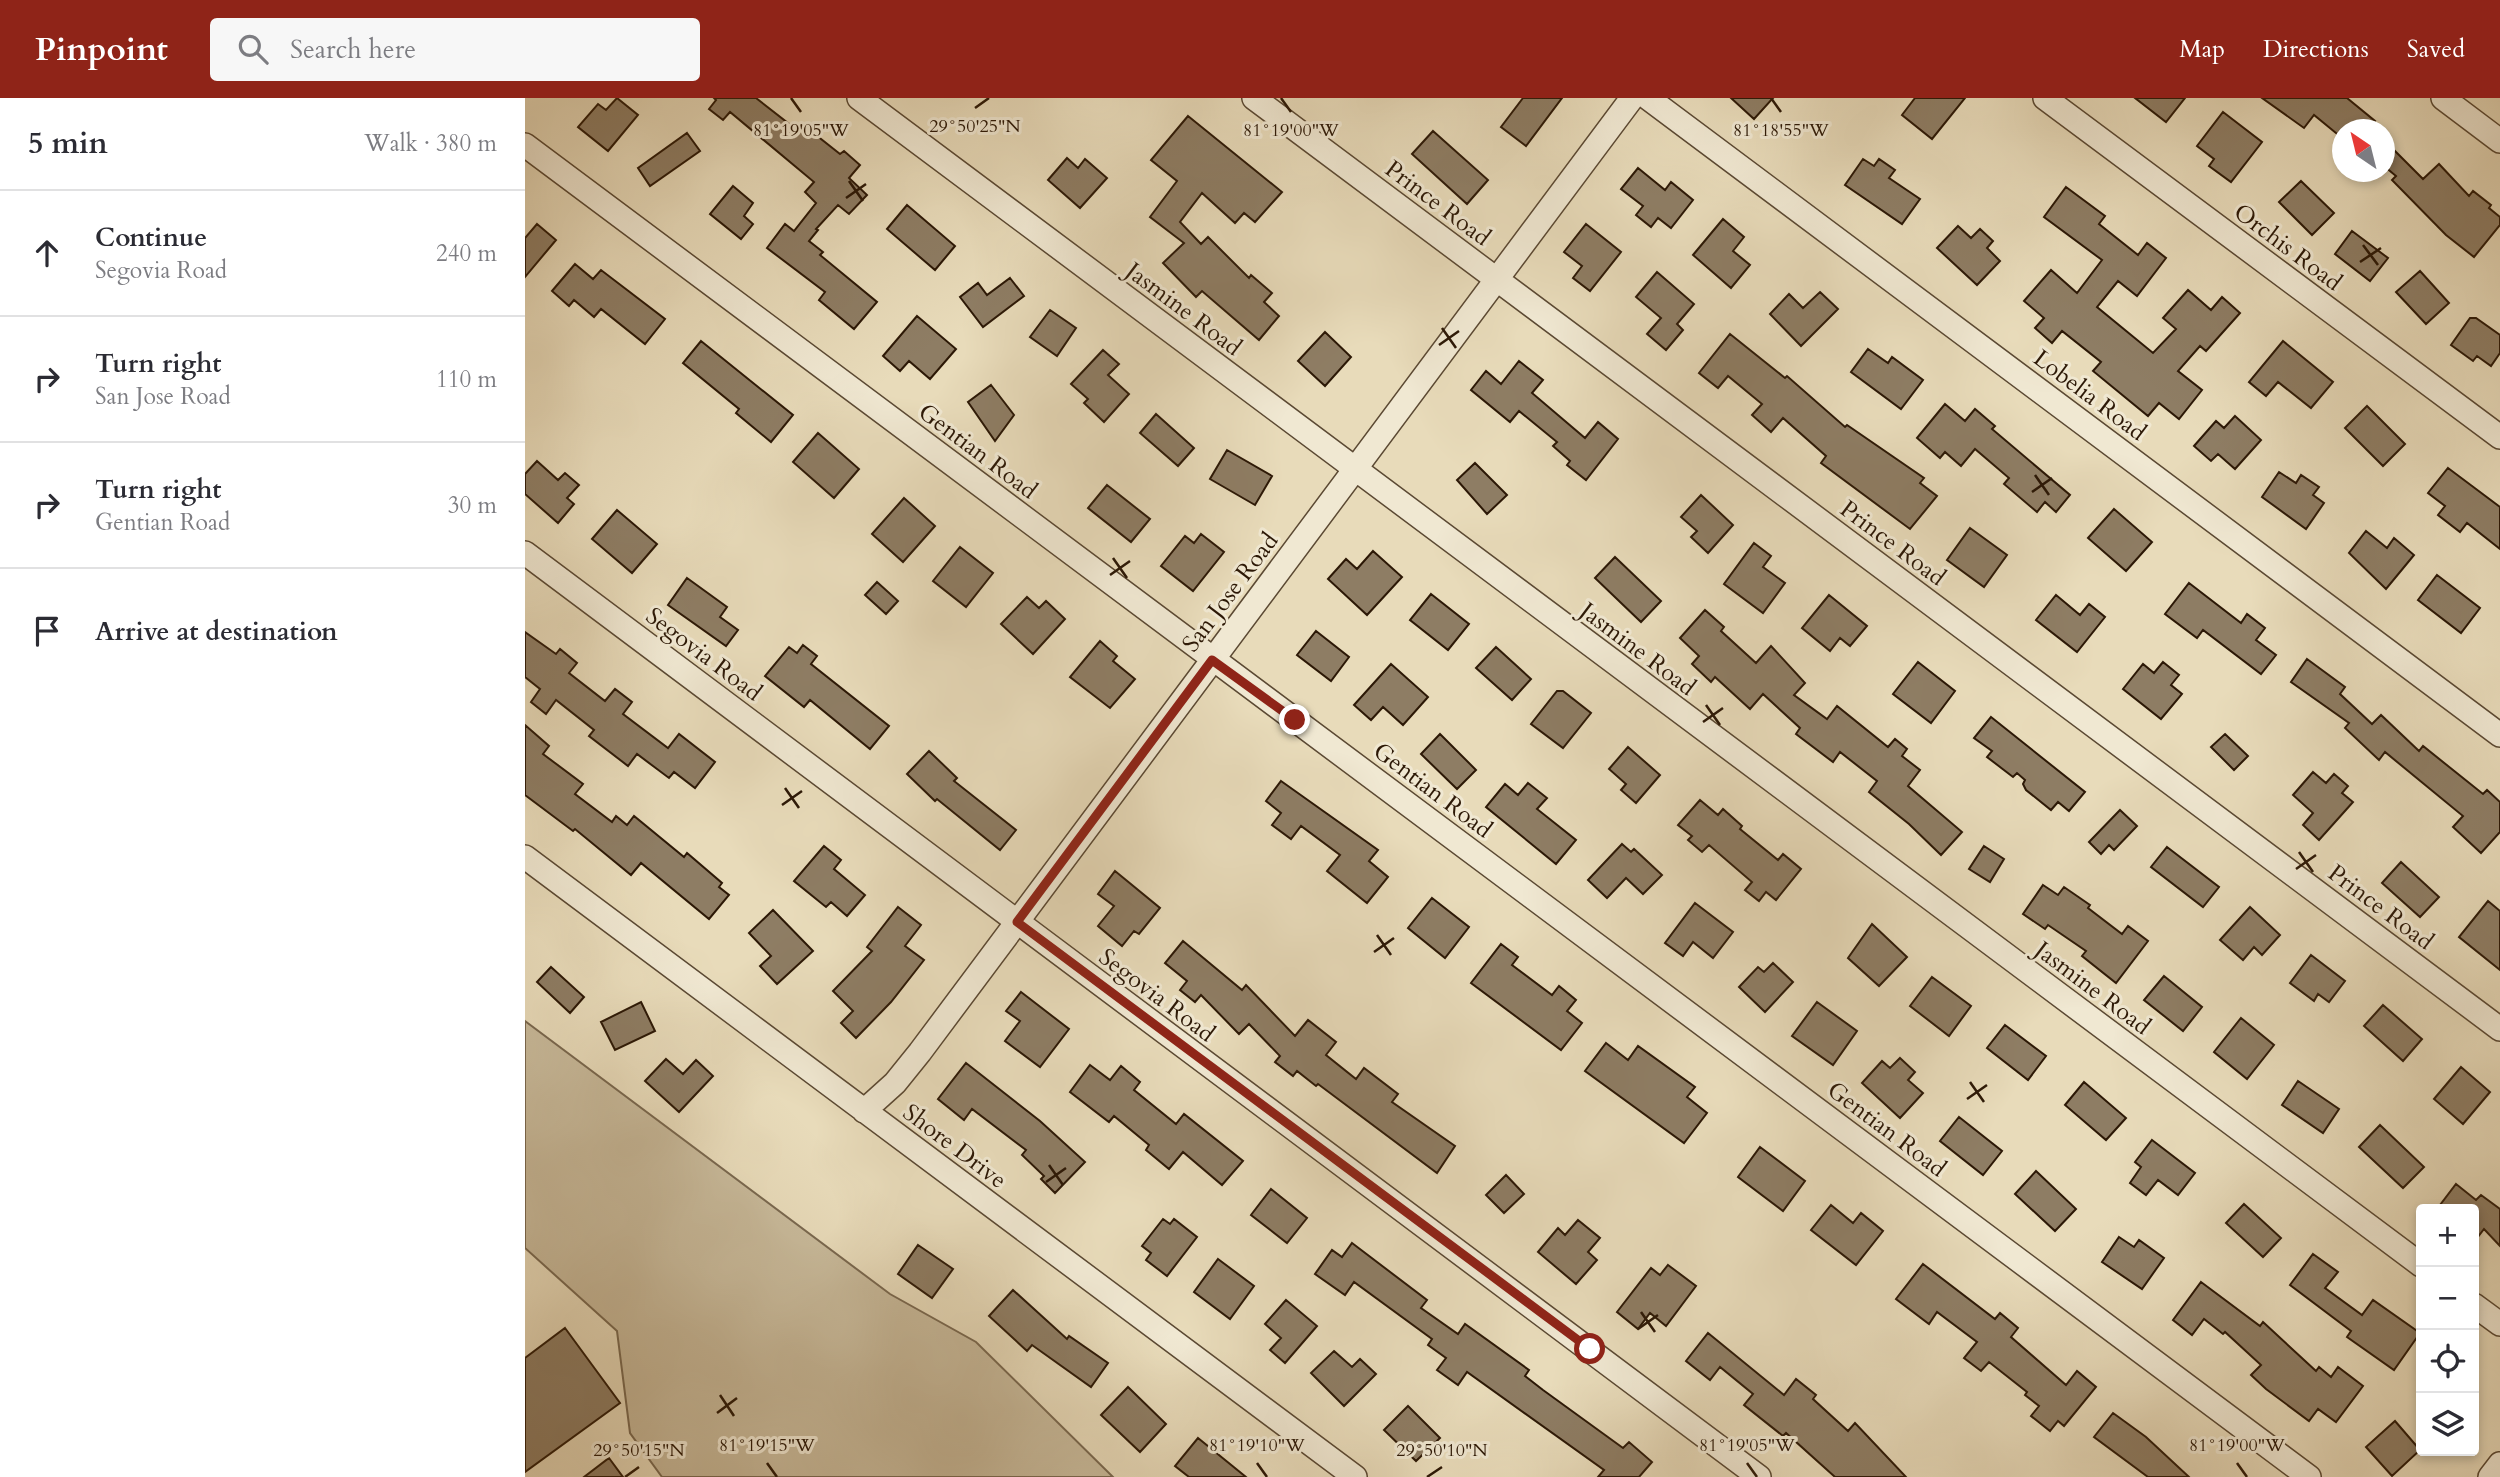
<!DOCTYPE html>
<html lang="en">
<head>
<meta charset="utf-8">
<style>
	:root { --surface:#fff; --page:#f7f7f7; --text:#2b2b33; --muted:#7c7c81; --line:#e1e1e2; --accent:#8f2418 }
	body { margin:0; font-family:Cardo,serif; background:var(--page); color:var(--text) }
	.controls { position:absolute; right:21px; bottom:21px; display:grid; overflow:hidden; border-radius:7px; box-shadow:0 4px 10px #0003 }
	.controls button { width:63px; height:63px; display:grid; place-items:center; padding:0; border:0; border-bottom:2px solid var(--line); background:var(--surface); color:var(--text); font:35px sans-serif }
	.compass { position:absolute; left:1807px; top:21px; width:63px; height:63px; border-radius:50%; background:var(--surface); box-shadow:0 4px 10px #0003; rotate:325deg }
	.stop { position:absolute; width:21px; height:21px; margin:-16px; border:5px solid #8f2418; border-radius:50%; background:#fff }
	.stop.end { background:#8f2418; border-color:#fff; box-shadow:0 2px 7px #0008 }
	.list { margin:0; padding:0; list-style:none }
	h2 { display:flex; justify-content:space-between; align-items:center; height:91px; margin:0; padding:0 28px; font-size:30px }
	h2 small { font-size:23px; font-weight:400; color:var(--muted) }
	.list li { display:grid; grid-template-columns:46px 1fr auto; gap:21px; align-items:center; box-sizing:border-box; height:126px; padding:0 28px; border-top:2px solid var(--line) }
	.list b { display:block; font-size:26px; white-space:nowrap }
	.list p { margin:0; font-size:23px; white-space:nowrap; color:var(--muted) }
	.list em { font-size:23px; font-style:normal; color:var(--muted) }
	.icon { flex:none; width:38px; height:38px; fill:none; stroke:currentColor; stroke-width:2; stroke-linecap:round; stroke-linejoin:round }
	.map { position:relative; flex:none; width:1975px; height:1379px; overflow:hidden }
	header { display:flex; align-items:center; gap:42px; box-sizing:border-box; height:98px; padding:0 35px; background:var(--accent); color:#fff }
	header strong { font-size:33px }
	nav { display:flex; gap:38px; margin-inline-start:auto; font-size:24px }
	.search { width:490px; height:63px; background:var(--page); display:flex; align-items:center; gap:18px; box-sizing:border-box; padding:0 24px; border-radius:7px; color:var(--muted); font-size:26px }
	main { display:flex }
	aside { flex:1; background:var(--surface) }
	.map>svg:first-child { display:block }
	.green { fill:#c8ba9b; stroke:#7a6950; stroke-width:2 }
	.building { fill:#8e7d64; stroke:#2c1806; stroke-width:2 }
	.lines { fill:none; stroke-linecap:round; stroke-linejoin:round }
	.minor-casing { stroke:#5b4933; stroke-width:26 }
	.minor { stroke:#f0e8d2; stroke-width:23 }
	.route { stroke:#8f2418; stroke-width:9 }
	.ticks { fill:none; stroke:#2c1806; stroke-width:2.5 }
	.labels { text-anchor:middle; stroke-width:6; stroke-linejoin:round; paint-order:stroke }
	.street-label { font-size:24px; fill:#2c1806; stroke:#f0e8d2 }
	.ticks-label { font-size:18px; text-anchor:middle; fill:#2c1806; stroke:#f0e8d2; stroke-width:6; stroke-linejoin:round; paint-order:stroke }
</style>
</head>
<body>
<header>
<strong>Pinpoint</strong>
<div class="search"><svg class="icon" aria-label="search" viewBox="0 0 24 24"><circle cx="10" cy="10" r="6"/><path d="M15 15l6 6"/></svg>Search here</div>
<nav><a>Map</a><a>Directions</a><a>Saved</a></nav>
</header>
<main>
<aside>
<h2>5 min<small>Walk · 380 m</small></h2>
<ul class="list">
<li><svg class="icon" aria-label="ahead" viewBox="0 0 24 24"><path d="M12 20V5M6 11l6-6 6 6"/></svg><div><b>Continue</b><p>Segovia Road</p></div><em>240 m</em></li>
<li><svg class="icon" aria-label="right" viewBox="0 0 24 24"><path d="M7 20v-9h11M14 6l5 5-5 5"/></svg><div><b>Turn right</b><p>San Jose Road</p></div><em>110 m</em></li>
<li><svg class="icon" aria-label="right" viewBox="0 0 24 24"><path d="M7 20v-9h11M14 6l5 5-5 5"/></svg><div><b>Turn right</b><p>Gentian Road</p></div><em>30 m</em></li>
<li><svg class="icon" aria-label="arrive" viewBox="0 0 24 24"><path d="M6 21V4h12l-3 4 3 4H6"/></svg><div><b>Arrive at destination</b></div></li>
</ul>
</aside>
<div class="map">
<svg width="1975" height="1379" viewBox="0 0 1975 1379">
	<rect width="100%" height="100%" fill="#e8dbba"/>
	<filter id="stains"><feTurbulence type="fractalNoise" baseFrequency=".00286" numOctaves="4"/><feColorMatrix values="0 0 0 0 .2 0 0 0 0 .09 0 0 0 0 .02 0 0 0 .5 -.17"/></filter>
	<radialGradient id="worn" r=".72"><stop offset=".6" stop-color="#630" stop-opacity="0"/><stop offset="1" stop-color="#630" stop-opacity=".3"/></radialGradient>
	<path class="green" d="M0,923L365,1196L451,1244L588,1379H137L105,1335L92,1233L0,1150Z"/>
	<path class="building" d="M92,0L113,17L83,53L53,29L73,6L81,12Z
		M189,0H231L272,32L277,26L315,56L319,53L335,67L324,80L342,97L324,116L313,107L291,131L293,132L284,143L298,154L295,157L352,204L329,231L294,202L300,194L242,150L260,126L269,133L291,105L280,94L289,84L205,14L198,22L184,11L191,2Z
		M998,0H1037L1001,48L976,29Z
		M1206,0H1248L1229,21Z
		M1390,0H1440L1407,41L1377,17Z
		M1610,0H1660L1641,24Z
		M1737,0H1822L1850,23L1843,32H1817V40L1789,17L1779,30Z
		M1698,14L1737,44L1706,84L1684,68L1689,61L1672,48Z
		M663,18L757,94L730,124L719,115L710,125L677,95L655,124L676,146L683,139L724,180L726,177L747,195L739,204L754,218L734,242L677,193L671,199L638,165L659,145L625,119L652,83L626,62Z
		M908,33L963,82L942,106L887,56Z
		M162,35L175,53L125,88L113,70Z
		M1859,42L1898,81L1914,66L1944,98L1948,93L1966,107L1964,110L1975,119V127L1949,159L1921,137L1867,82L1871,78L1859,68Z
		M542,60L553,70L560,61L582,80L555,110L523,82Z
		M1338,61L1349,68L1354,61L1370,72L1364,80L1395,101L1377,126L1320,87Z
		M1113,70L1140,92L1146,84L1168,102L1146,130L1133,120L1126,129L1111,117L1118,108L1096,91Z
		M1776,83L1809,115L1787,137L1754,104Z
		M208,88L228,105L219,118L228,126L216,141L185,116Z
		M1541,89L1580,118L1574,126L1613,157L1622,145L1641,160L1612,198L1593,183L1572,209L1628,255L1651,231L1638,220L1663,192L1686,212L1697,199L1715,215L1681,253L1675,248L1653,273L1677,292L1654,321L1634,305L1623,318L1568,273L1576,264L1537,233L1527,245L1510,230L1519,220L1499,203L1526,172L1552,195L1577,162L1519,119Z
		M382,107L430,148L410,172L362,131Z
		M1198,121L1219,139L1208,153L1225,167L1206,190L1168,157Z
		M12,126L31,142L0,179V140Z
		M1061,126L1096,154L1065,193L1048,180L1057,168L1039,154Z
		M1433,128L1446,140L1455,131L1468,143L1462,150L1475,163L1452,187L1412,150Z
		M1827,133L1863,160L1845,183L1810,156Z
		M50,166L68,181L76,172L140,221L120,246L76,211L69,219L49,202L44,208L27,193Z
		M1895,173L1924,205L1901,226L1871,194Z
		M1132,174L1169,206L1152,226L1158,232L1141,252L1122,236L1136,220L1111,199Z
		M485,180L499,198L458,229L435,199L453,185L462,197Z
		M1295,194L1313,211L1276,248L1245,216L1264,196L1278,210Z
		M525,212L551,230L532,258L505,239Z
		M392,218L431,251L405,281L384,263L375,273L358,258Z
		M1945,220H1951L1975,237V255L1966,268L1952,258L1948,263L1926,247Z
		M800,234L826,259L800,288L773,263Z
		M1205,236L1260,280L1262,278L1320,329L1322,327L1399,380L1395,385L1412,398L1385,431L1296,365L1301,358L1258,320L1246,334L1227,317L1237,306L1203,278L1193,290L1174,275Z
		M176,243L268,317L246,344L211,315L214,311L158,265Z
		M1758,243L1808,284L1786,310L1753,284L1741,298L1724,284Z
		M1343,251L1363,265L1367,259L1398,282L1376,311L1326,274Z
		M578,252L594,266L583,277L604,296L579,324L559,305L563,301L546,286Z
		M994,263L1018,282L1007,295L1060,340L1073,324L1093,341L1061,382L1042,367L1045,363L1028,348L1032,344L994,313L985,324L946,292L961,273L976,286Z
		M466,287L489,317L470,343L443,304Z
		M1420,306L1440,323L1450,311L1470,328L1467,331L1545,397L1531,414L1520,404L1512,414L1479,386L1484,380L1450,351L1436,368L1420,354L1415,360L1392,340Z
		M1842,308L1880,346L1858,368L1820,330Z
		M631,316L669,350L653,368L615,335Z
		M1710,318L1736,342L1710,371L1693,356L1686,363L1669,348L1691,323L1699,330Z
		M293,335L334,371L309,400L268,364Z
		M702,352L747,378L730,407L685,381Z
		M12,363L33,382L40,375L54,387L42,400L49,406L33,425L0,396V376Z
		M950,365L982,397L962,416L932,382Z
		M1923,370L1975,409V451L1942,425L1935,434L1913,417L1920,408L1903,395Z
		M1754,374L1771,385L1776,377L1794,389L1788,397L1799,405L1781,431L1737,399Z
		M582,387L625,421L606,444L563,410Z
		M1176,397L1208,427L1183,455L1166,439L1172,433L1156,419Z
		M379,400L410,428L378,464L347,436Z
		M1589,411L1627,444L1601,473L1563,440Z
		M92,412L132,446L107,475L67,441Z
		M1445,430L1482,457L1459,489L1422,462Z
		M1841,433L1862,450L1869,440L1889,457L1861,491L1824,455Z
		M676,436L699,454L668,493L636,468L660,438L669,445Z
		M1229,445L1246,458L1238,469L1260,485L1238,515L1199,486Z
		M435,449L468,475L441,509L408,483Z
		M848,453L877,479L842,517L803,481L821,461L832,471Z
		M1090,459L1136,503L1116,524L1070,480Z
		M1912,477L1955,510L1936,535L1893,502Z
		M162,480L202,509L195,519L213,532L201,548L143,507Z
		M352,484L373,503L361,516L340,497Z
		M1664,485L1716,525L1722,516L1740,530L1731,542L1751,557L1736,576L1678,532L1672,540L1640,516Z
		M906,496L944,526L923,552L885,522Z
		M1304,497L1342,528L1325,548L1315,540L1305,553L1277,530Z
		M1531,497L1555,517L1564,506L1580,519L1552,554L1511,522Z
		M502,499L514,510L521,503L540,521L508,556L476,526Z
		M1180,512L1199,529L1196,533L1231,565L1246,548L1280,585L1269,597L1302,621L1312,608L1363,649L1370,641L1382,651L1377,658L1395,672L1383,688L1437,734L1416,757L1384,726L1344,694L1352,683L1315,654L1308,664L1271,636L1275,630L1238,596L1225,611L1190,579L1186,584L1167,566L1174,558L1155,540Z
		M791,533L824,559L806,583L772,557Z
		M0,534L31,556L35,551L52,565L44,575L80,603L90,591L107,604L98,616L143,650L154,636L190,664L170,690L149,674L144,680L112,656L103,668L64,638L69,632L31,602L21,616L6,604L15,591L0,579Z
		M575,543L592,558L588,563L610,581L585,610L545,579Z
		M278,547L292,558L286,566L364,628L345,651L285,602L279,609L240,578L264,549L272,555Z
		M971,549L1006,581L987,602L951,570Z
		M1782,561L1820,589L1815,596L1847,626L1856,617L1894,653L1898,648L1958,696L1962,692L1975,704V734L1956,755L1928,729L1938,718L1860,654L1854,662L1820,630L1824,625L1766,584Z
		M1393,564L1430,593L1406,625L1368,596Z
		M1638,564L1654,577L1646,587L1657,596L1636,621L1598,591L1618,566L1629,575Z
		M866,566L903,599L878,627L858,609L846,622L829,607Z
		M1032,593H1038L1066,615L1038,650L1006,626Z
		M1466,619L1560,694L1544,713L1533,704L1526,712L1501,692L1498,686L1500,682L1492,675L1488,679L1462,659L1467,653L1449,640Z
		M0,627L24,648L18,656L58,686L50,696L87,724L91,718L102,727L109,718L159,759L162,755L197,785L194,789L204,797L184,821L116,765L106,777L50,731L48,733L0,697Z
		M915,636L951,672L932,691L896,656Z
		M1700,636L1723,658L1709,672L1686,649Z
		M1103,649L1135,677L1111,705L1096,692L1101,686L1084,671Z
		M404,653L432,680L429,683L491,732L475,752L412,701L410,703L382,676Z
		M1788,674L1801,685L1809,676L1823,688L1817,695L1828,704L1794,742L1778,727L1788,715L1768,697Z
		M756,683L853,752L844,763L863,779L842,805L802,773L815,757L776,728L766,741L747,727L756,715L741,703Z
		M1003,685L1022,700L1012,711L1051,742L1031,766L961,709L980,686L993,697Z
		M1175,702L1193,717L1198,711L1217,728L1215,731L1253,762L1258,756L1276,771L1251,802L1241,794L1234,803L1220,792L1227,784L1184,747L1177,754L1163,742L1167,738L1153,727Z
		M1595,712L1612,728L1589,752L1584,747L1576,756L1564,744Z
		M1097,746L1106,754L1109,751L1137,777L1118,796L1101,780L1082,800L1063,782Z
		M299,748L316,762L309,771L340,797L322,818L306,804L301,809L269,783Z
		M1459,748L1479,761L1465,784L1444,771Z
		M1642,749L1694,789L1678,809L1626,769Z
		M1876,764L1914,799L1895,819L1857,785Z
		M590,773L635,810L614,836L609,833L597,848L573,828L589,808L573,796Z
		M1518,787L1533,797L1539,789L1565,807L1563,810L1597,836L1603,828L1623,843L1591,885L1557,858L1561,853L1523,827L1520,831L1498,816Z
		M907,800L944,829L920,860L883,830Z
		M1963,803L1975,813V872L1934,839Z
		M1170,805L1208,834L1188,860L1168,844L1158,858L1140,845Z
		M373,809L396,827L380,848L399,862L366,904L331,940L316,925L328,913L308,893L347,853L342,849Z
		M1725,809L1755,837L1737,857L1729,849L1718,862L1695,842Z
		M248,812L288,853L252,886L235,868L246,858L224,835Z
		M1347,826L1382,859L1354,888L1323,860Z
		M658,843L717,892L721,887L770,938L783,922L811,944L801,957L831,981L839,970L873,996L867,1004L930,1048L912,1075L793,986L791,988L772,973L768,978L750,964L755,958L724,926L714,936L676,897L670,904L655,892L662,883L640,865Z
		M976,846L993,859L987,867L1027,897L1034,888L1051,902L1042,913L1057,925L1036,952L946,885Z
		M1786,857L1820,883L1804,904L1793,896L1789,903L1765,885Z
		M1248,865L1268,884L1240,914L1214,889L1233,869L1239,874Z
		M26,869L59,899L45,915L12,884Z
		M1639,878L1677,909L1658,933L1619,902Z
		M1407,879L1446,908L1424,938L1385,908Z
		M496,894L544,931L515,969L480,943L495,923L481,913Z
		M116,904L130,933L90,952L76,924Z
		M1292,904L1332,933L1308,967L1267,938Z
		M1858,907L1897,941L1878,963L1839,928Z
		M1716,920L1749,947L1722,981L1689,954Z
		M1480,927L1521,958L1503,982L1462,950Z
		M1081,945L1103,962L1113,948L1170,989L1162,999L1182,1015L1159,1045L1060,973Z
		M1375,960L1390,974L1383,982L1398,995L1375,1020L1337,985L1357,963L1365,970Z
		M141,961L158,976L171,962L188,978L154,1014L120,983Z
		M441,965L515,1023L560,1064L530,1095L516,1081L519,1078L497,1057L501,1052L447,1011L439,1022L413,1001Z
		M565,967L585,982L596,968L615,984L609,992L651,1026L659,1016L718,1063L697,1087L658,1054L644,1071L621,1052L624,1047L589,1018L584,1024L545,994Z
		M1936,969L1965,994L1938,1026L1909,1001Z
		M1773,983L1814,1011L1798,1035L1757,1007Z
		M1559,984L1601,1020L1581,1042L1540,1007Z
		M1434,1019L1477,1053L1458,1077L1415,1043Z
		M1855,1027L1899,1069L1878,1090L1834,1049Z
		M1627,1042L1670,1075L1653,1097L1633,1082L1621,1097L1605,1085L1616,1069L1610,1064Z
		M1235,1049L1280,1083L1258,1113L1213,1079Z
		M1511,1073L1551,1111L1530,1133L1490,1096Z
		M981,1077L999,1096L979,1115L961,1097Z
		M1931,1086L1951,1102L1956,1097L1975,1111V1148L1959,1131L1949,1144V1111H1912Z
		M746,1091L782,1120L762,1145L726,1117Z
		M1719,1106L1756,1140L1738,1159L1701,1125Z
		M1306,1107L1328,1125L1336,1115L1358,1133L1331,1167L1286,1132Z
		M638,1121L645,1126L649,1121L672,1139L642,1178L621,1162L626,1155L617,1148Z
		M1053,1122L1075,1140L1063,1154L1072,1162L1051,1186L1013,1154L1033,1130L1040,1137Z
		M1594,1139L1609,1149L1614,1142L1639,1160L1617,1191L1577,1164Z
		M827,1145L902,1202L896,1210L933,1236L940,1226L1004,1272L1000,1278L1018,1292L1098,1350L1104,1344L1127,1364L1114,1379H1073L1079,1372L942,1274L933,1287L912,1272L921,1260L903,1247L907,1241L829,1184L820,1197L790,1176L807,1152L817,1159Z
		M393,1147L428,1171L407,1200L373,1176Z
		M1788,1156L1813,1174L1800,1190L1837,1217L1848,1202L1895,1235L1869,1272L1822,1239L1826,1233L1765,1187Z
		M693,1161L729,1188L705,1221L669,1194Z
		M1398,1166L1470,1221L1475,1215L1493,1230L1486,1239L1541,1287L1552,1273L1571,1289L1539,1328L1533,1323L1525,1333L1506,1318L1514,1308L1500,1297L1502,1294L1464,1264L1456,1273L1439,1260L1452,1244L1412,1214L1404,1226L1371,1201Z
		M1143,1167L1171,1188L1141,1228L1125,1215L1113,1231L1092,1214L1126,1170L1135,1177Z
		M1676,1184L1735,1228L1738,1224L1791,1273L1794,1269L1806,1279L1813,1269L1838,1288L1811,1324L1793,1311L1784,1323L1741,1291L1726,1277L1736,1267L1700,1234L1698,1236L1679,1221L1667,1237L1648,1222Z
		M488,1192L542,1241L544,1238L583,1265L566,1289L507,1247L502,1253L464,1218Z
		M761,1202L792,1228L760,1265L745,1252L756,1240L740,1226Z
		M40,1230L95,1305L0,1374V1260Z
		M1183,1235L1259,1297L1271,1281L1291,1297L1288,1301L1323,1333L1330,1325L1381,1379H1310L1261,1335L1258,1338L1219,1307L1228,1296L1195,1269L1185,1282L1161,1263Z
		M809,1253L827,1269L835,1261L851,1276L819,1308L786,1275Z
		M603,1289L641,1326L615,1354L576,1317Z
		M883,1308L915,1340L891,1363L859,1332Z
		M1588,1315L1621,1339L1664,1379H1623L1569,1339Z
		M1870,1323L1895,1352L1867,1378L1841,1349Z
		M673,1340L721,1379H664L650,1368Z
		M84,1360L98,1379H59Z"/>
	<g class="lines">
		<g class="minor-casing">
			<path id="minor" d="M334,0L1896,1167
				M729,0L1975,931
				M1123,0L1975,637
				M1520,0L1975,339
				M1918,0L1975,43
				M0,47L1784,1379
				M0,455L1234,1379
				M0,759L830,1379
				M339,1013L370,985L395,954L1107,0
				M1949,1207L1975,1226
				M1965,1379L1975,1366"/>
		</g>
		<use href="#minor" class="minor"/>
	</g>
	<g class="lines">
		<path class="route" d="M770,622L687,562L492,824L1065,1251"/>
	</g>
	<path class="ticks" d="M266,0L276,14M756,0L766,14M1246,0L1256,14M450,10L464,0M324,83L338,103M321,100L341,86M1838,147L1853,167M1835,164L1856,150M917,230L931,250M914,247L934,233M1510,377L1524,397M1507,394L1527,380M588,460L602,480M585,477L605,463M1181,607L1195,627M1178,624L1198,610M260,690L274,710M257,707L277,693M1774,754L1788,774M1771,771L1791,757M852,837L866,857M849,854L869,840M1445,984L1459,1004M1442,1001L1462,987M524,1067L538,1087M521,1084L541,1070M1116,1214L1130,1234M1113,1231L1133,1217M195,1297L209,1318M192,1315L212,1300M242,1365L252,1379M732,1365L742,1379M1222,1365L1232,1379M1712,1365L1722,1379M100,1379L114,1369M902,1379L917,1369"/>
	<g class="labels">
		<g class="street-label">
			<text transform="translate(913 105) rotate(37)" y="8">Prince Road</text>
			<text transform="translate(1763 149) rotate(37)" y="8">Orchis Road</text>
			<text transform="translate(659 211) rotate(37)" y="8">Jasmine Road</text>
			<text transform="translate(1565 297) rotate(37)" y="8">Lobelia Road</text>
			<text transform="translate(453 353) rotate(37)" y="8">Gentian Road</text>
			<text transform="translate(1368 445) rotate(37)" y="8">Prince Road</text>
			<text transform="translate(705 494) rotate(-53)" y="8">San Jose Road</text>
			<text transform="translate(1113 551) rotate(37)" y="8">Jasmine Road</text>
			<text transform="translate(179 556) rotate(37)" y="8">Segovia Road</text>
			<text transform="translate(908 692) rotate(37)" y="8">Gentian Road</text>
			<text transform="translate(1856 809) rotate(37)" y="8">Prince Road</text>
			<text transform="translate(1568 890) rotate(37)" y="8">Jasmine Road</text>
			<text transform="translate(632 897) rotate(37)" y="8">Segovia Road</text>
			<text transform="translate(1362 1031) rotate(37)" y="8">Gentian Road</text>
			<text transform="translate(430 1048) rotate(37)" y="8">Shore Drive</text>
		</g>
	</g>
	<g class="ticks-label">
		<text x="450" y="34">29°50'25"N</text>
		<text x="276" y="38">81°19'05"W</text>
		<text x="766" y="38">81°19'00"W</text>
		<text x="1256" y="38">81°18'55"W</text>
		<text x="242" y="1353">81°19'15"W</text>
		<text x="732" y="1353">81°19'10"W</text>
		<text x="1222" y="1353">81°19'05"W</text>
		<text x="1712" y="1353">81°19'00"W</text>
		<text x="114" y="1358">29°50'15"N</text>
		<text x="917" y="1358">29°50'10"N</text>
	</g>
	<rect width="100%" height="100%" filter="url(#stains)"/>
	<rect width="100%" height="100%" fill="url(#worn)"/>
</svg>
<div class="controls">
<button>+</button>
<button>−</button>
<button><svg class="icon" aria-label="locate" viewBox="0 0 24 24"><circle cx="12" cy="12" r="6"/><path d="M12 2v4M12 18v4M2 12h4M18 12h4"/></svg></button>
<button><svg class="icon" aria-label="layers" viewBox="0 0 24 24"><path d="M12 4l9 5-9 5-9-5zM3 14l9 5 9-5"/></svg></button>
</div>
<svg class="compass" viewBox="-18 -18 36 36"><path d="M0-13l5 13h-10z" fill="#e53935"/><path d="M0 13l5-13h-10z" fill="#7c7c81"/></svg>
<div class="stop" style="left:1065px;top:1251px"></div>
<div class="stop end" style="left:770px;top:622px"></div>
</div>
</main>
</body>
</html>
